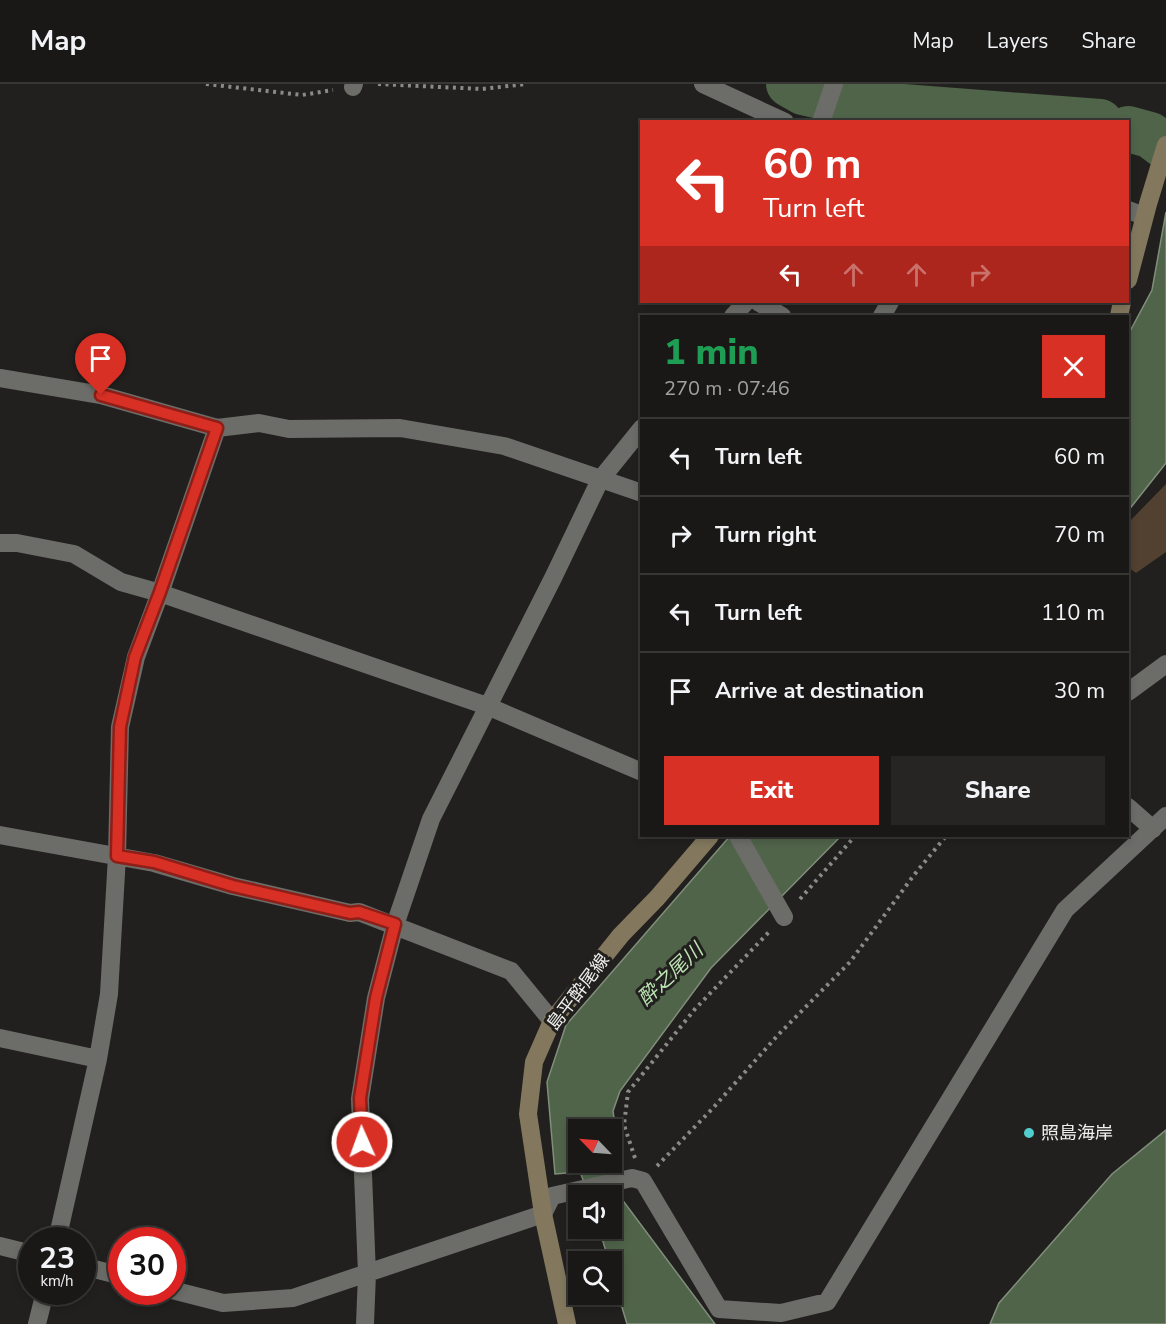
<!DOCTYPE html>
<meta charset="utf-8">
<style>
:root{--surface:#191816;--page:#262523;--text:#f1f3f6;--muted:#9fa0a1;--line:#373735;--accent:#d93025}
body{margin:0;font-family:"Nunito Sans","Noto Sans JP",sans-serif;background:var(--page);color:var(--text);height:100vh;display:flex;flex-direction:column;font-size:22px;white-space:nowrap}
*{box-sizing:border-box;margin:0}
p{font-size:20px;color:var(--muted)}
.icon{flex:none;width:33px;height:33px;fill:none;stroke:currentColor;stroke-width:2;stroke-linecap:round;stroke-linejoin:round}
.map{position:relative;flex:1;overflow:hidden}
.side{position:absolute;left:640px;top:231px;width:489px;height:522px;display:flex;flex-direction:column;background:var(--surface);border-radius:0px;box-shadow:0 3px 9px #0003,0 0 0 2px var(--line)}
.side>*{flex:none}
.guide{position:absolute;left:640px;top:36px;width:489px;height:183px;border-radius:0px;box-shadow:0 3px 9px #0003,0 0 0 2px var(--line);background:#d93025;color:#fff;overflow:hidden}
.needle{width:39px;rotate:295deg}
.fabs{position:absolute;left:568px;top:1035px;display:grid;gap:12px}
.fabs a{display:grid;place-items:center;width:54px;height:54px;border-radius:0px;background:var(--surface);box-shadow:0 3px 9px #0003,0 0 0 2px var(--line);font-size:30px}
.speed{position:absolute;left:18px;top:1143px;display:flex;gap:12px;font-size:30px;font-weight:700;text-align:center}
.speed>*{display:grid;place-content:center;width:78px;height:78px;border-radius:50%;background:var(--surface);box-shadow:0 3px 9px #0003,0 0 0 2px var(--line);line-height:1}
.speed small{font-size:15px;font-weight:400}
.speed .limit{border:9px solid #d22;background:#fff;color:#111}
.pin{position:absolute;display:grid;place-items:center;width:51px;height:51px;color:#fff;margin:-62px -26px;border-radius:50% 50% 50% 0;rotate:-45deg;box-shadow:0 0 6px #0007}
.pin .icon{rotate:45deg}
.me{position:absolute;width:66px;margin:-33px;rotate:358deg;stroke-linejoin:round;filter:drop-shadow(0 0 4px #0008)}
.turn{display:flex;align-items:center;gap:21px;height:126px;padding:0 24px;font-size:27px}
.turn .icon{width:78px;height:78px;stroke-width:2.5}
.turn b{display:block;font-size:42px;line-height:51px}
.lanes{display:flex;align-items:center;height:57px;padding:0 24px;background:#0003;justify-content:center;gap:30px;direction:ltr}
.lanes .off{opacity:.35}
.round{display:grid;place-items:center;flex:none;width:63px;height:63px;border-radius:0px;background:var(--page)}
.summary{display:flex;align-items:center;justify-content:space-between;height:102px;padding:0 24px}
h1{font-size:36px;font-weight:800;line-height:45px;color:#1e9e55}
.action{display:flex;gap:12px;margin-top:auto;padding:12px 24px}
.action a{flex:1;height:69px;border-radius:0px;background:var(--accent);color:#fff;font-size:24px;font-weight:800;line-height:69px;text-align:center}
.action a+a{background:var(--page);color:var(--text)}
ul{padding:0;list-style:none}
li{display:flex;align-items:center;gap:18px;height:78px;padding:0 24px;border-top:2px solid var(--line)}
li div{flex:1}
li b{display:block;font-size:22px}
li em{font-style:normal}
header{display:flex;align-items:center;gap:36px;box-sizing:border-box;height:84px;padding:0 30px;background:var(--surface);border-bottom:2px solid var(--line)}
header strong{font-size:28px}
nav{display:flex;gap:33px;margin-inline-start:auto;font-size:21px}
.map>svg:first-child{display:block}
.green{fill:#524030}
.water{fill:#50644a;stroke:#808e7b;stroke-width:1.5;fill-rule:evenodd}
.lines{fill:none;stroke-linecap:round;stroke-linejoin:round}
.river{stroke:#50644a;stroke-width:46}
.path{stroke:#8a8a88;stroke-width:4;stroke-dasharray:3 4.5;stroke-linecap:butt}
.street{stroke:#6c6c68;stroke-width:18}
.secondary{stroke:#83785e;stroke-width:18}
.route-casing{stroke:#8d1f18;stroke-width:15}
.route{stroke:#d93025;stroke-width:10}
.poi-dot{fill:#52cdce;stroke:#21201e;stroke-width:2}
.labels{text-anchor:middle;stroke-width:6;stroke-linejoin:round;paint-order:stroke}
.street-label{font-size:18px;fill:#efefed;stroke:#21201e}
.poi-label{font-size:18px;fill:#efefed;stroke:#21201e;text-anchor:start}
.water-label{font-size:20px;font-style:italic;fill:#bde4b3;stroke:#21201e}
</style>
<header>
<strong>Map</strong>
<nav><a>Map</a><a>Layers</a><a>Share</a></nav>
</header>
<div class="map">
<svg width="1166" height="1240" viewBox="0 0 1166 1240">
<rect width="100%" height="100%" fill="#21201e"/>
<path class="green" d="M1166,400V468L1136,489L1128,483V439Z"/>
<path class="water" d="M1166,128V379L1128,427V251L1152,206Z
M730,752H841L711,884L620,1007L613,1027L620,1075L621,1114L715,1240H627L612,1190V1178L609,1177L599,1145L612,1144V1112L589,1111L580,1088L555,1090L547,998L566,941ZM579,1046H612V1078H579Z
M1166,1046V1240H990L999,1219L1112,1090Z"/>
<g class="lines">
<path class="river" d="M789,0L803,8L851,19L1100,38
M1128,45L1150,51L1166,63"/>
<path class="path" d="M206,0L302,11L333,6
M378,0L482,5L526,0
M800,815L855,752
M635,1074L624,1041L628,1008L695,925L770,847
M657,1082L713,1024L778,951L850,878L914,791L946,752"/>
<path class="street" d="M703,0L785,38
M353,3L354,0
M821,38L834,0
M1128,126L1144,132
M758,218L782,232
M733,232L746,218
M882,232L890,218
M0,294L101,311L217,344L259,339L289,345L400,344L504,362L642,409
M0,459H17L74,470L121,498L160,509L487,622L642,688
M1128,608L1166,580
M1128,723L1153,745
M0,751L154,779L233,802L350,829L359,828L511,887L552,937
M738,752L784,833
M0,954L98,975
M57,1156L98,975L109,910L117,772L120,643L136,573L160,509L217,344
M0,1162L32,1170
M82,1182L122,1192
M172,1206L223,1219L293,1214L543,1130L552,1112L632,1094L643,1097L719,1225L781,1229L827,1218L1065,826L1166,732
M37,1240L45,1208
M365,1240L367,1190L360,1015L376,914L395,841L431,735L553,494L600,396L642,344"/>
<path class="secondary" d="M1128,196L1148,120L1166,61
M1119,232L1122,218
M567,1240L543,1130L528,1030L534,978L552,937L621,851L657,814L710,752"/>
</g>
<g class="lines">
<defs>
<path id="route" d="M101,311L217,344L160,508L135,573L120,643L117,772L154,778L233,802L350,829L359,828L395,840L376,914L360,1014L362,1058"/>
</defs>
<use href="#route" class="route-casing"/>
<use href="#route" class="route"/>
</g>
<circle class="poi-dot" cx="1029" cy="1049" r="6"/>
<g class="labels">
<g class="street-label">
<text transform="translate(578 908) rotate(-53)" y="6">島平酔尾線</text>
</g>
<g class="poi-label">
<text x="1041" y="1055">照島海岸</text>
</g>
<g class="water-label">
<text transform="translate(670 890) rotate(-43)" y="7">酔之尾川</text>
</g>
</g>
</svg>
<div class="fabs">
<a><svg class="needle" viewBox="-14 -14 28 28"><path d="M0-13l5 13h-10z" fill="#e53935"/><path d="M0 13l5-13h-10z" fill="#9fa0a1"/></svg></a>
<a><svg class="icon" aria-label="sound" viewBox="0 0 24 24"><path d="M4 9h4l5-4v14l-5-4H4zM17 9q2 3 0 6"/></svg></a>
<a><svg class="icon" aria-label="search" viewBox="0 0 24 24"><circle cx="10" cy="10" r="6"/><path d="M15 15l6 6"/></svg></a>
</div>
<div class="speed"><div>23<small>km/h</small></div><div class="limit">30</div></div>
<div class="pin" style="left:101px;top:311px;background:#d93025"><svg class="icon" aria-label="arrive" viewBox="0 0 24 24"><path d="M6 21V4h12l-3 4 3 4H6"/></svg></div>
<svg class="me" style="left:362px;top:1058px" viewBox="-20 -20 40 40"><circle r="17" fill="#d93025" stroke="#fff" stroke-width="3"/><path d="M0-11L8 9 0 5-8 9z" fill="#fff"/></svg>
<div class="guide">
<div class="turn"><svg class="icon" aria-label="left" viewBox="0 0 24 24"><path d="M17 20v-9H6M10 6l-5 5 5 5"/></svg><div><b>60 m</b>Turn left</div></div>
<div class="lanes"><svg class="icon" aria-label="left" viewBox="0 0 24 24"><path d="M17 20v-9H6M10 6l-5 5 5 5"/></svg><svg class="icon off" aria-label="ahead" viewBox="0 0 24 24"><path d="M12 20V5M6 11l6-6 6 6"/></svg><svg class="icon off" aria-label="ahead" viewBox="0 0 24 24"><path d="M12 20V5M6 11l6-6 6 6"/></svg><svg class="icon off" aria-label="right" viewBox="0 0 24 24"><path d="M7 20v-9h11M14 6l5 5-5 5"/></svg></div>
</div>
<section class="side">
<div class="summary"><div><h1>1 min</h1><p>270 m · 07:46</p></div><a class="round" style="background:#d93025;color:#fff"><svg class="icon" aria-label="close" viewBox="0 0 24 24"><path d="M6 6l12 12M18 6L6 18"/></svg></a></div>
<ul>
<li><svg class="icon" aria-label="left" viewBox="0 0 24 24"><path d="M17 20v-9H6M10 6l-5 5 5 5"/></svg><div><b>Turn left</b></div><em>60 m</em></li>
<li><svg class="icon" aria-label="right" viewBox="0 0 24 24"><path d="M7 20v-9h11M14 6l5 5-5 5"/></svg><div><b>Turn right</b></div><em>70 m</em></li>
<li><svg class="icon" aria-label="left" viewBox="0 0 24 24"><path d="M17 20v-9H6M10 6l-5 5 5 5"/></svg><div><b>Turn left</b></div><em>110 m</em></li>
<li><svg class="icon" aria-label="arrive" viewBox="0 0 24 24"><path d="M6 21V4h12l-3 4 3 4H6"/></svg><div><b>Arrive at destination</b></div><em>30 m</em></li>
</ul>
<div class="action"><a>Exit</a><a>Share</a></div>
</section>
</div>
